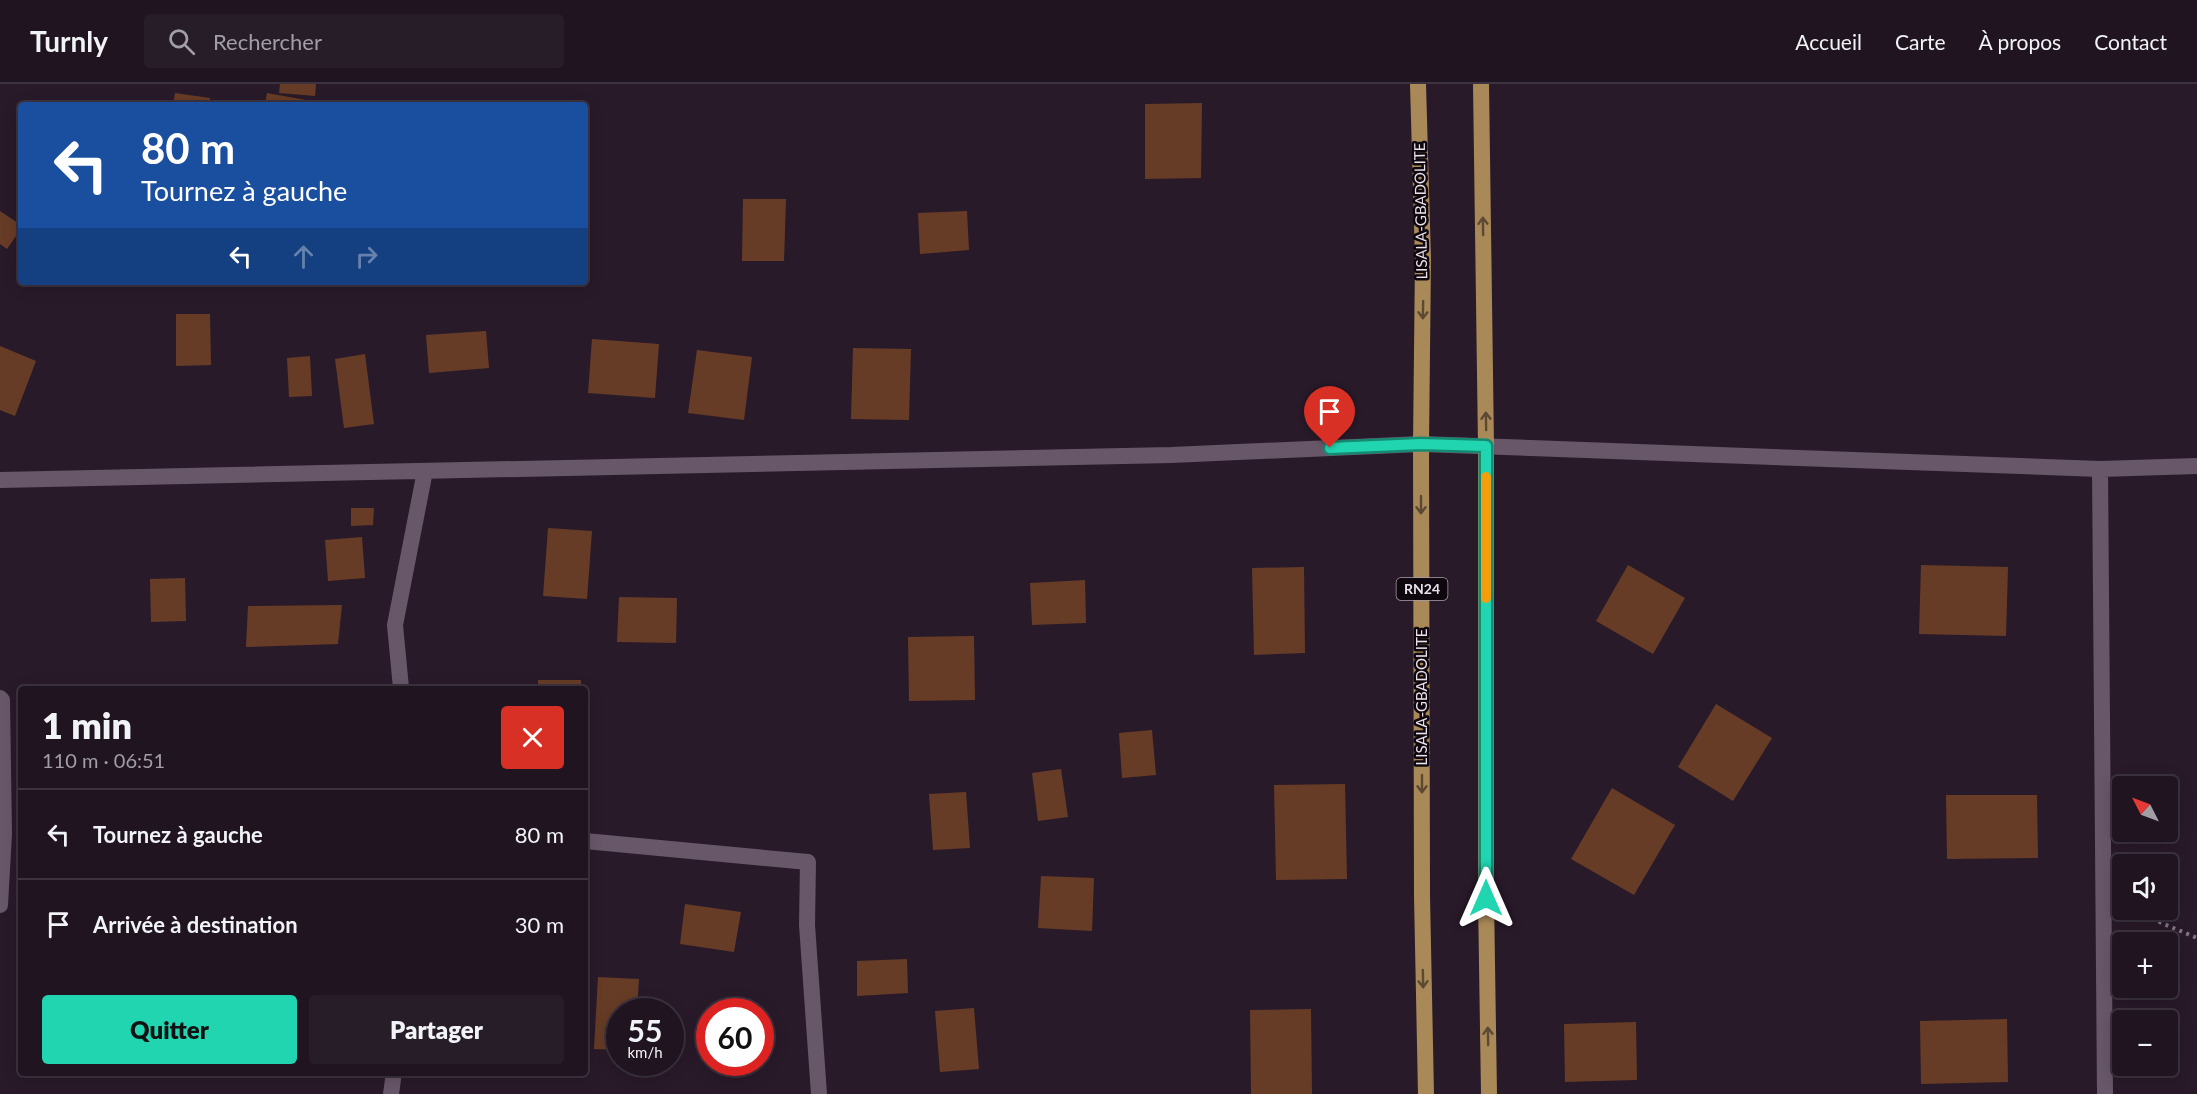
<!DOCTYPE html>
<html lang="fr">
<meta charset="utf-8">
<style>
:root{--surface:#1f1420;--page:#271d29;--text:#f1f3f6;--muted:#a19ea5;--line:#3c333e;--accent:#20d5b0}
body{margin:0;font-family:Lato,sans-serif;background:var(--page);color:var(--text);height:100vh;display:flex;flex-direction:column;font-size:22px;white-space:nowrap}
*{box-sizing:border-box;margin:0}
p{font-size:20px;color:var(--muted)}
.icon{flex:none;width:33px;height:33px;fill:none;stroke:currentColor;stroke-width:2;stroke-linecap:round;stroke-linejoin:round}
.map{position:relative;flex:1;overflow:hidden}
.drawer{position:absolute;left:18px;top:602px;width:570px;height:390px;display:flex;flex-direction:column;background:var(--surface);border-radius:6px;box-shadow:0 3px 15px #0003,0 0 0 2px var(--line)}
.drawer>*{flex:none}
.hud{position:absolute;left:18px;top:18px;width:570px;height:183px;border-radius:6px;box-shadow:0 3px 15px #0003,0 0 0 2px var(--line);background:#1a4fa0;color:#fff;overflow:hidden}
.needle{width:39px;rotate:312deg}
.tools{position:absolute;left:2112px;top:692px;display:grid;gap:12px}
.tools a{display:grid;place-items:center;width:66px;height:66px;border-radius:6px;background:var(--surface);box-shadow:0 3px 15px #0003,0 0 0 2px var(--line);font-size:30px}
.speed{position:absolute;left:606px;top:914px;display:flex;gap:12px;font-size:30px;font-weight:700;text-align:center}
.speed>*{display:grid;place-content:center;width:78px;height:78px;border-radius:50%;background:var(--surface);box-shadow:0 3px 15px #0003,0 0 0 2px var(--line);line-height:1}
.speed small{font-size:15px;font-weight:400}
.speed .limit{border:9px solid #d22;background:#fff;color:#111}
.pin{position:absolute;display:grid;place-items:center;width:51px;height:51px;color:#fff;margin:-62px -26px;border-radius:50% 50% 50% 0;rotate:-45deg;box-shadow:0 0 6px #0007}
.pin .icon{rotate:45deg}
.me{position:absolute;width:66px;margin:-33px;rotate:0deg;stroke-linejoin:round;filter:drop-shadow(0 0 4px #0008)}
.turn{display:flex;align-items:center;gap:21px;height:126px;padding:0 24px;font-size:27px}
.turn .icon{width:78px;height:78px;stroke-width:2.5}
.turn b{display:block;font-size:42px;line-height:51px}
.lanes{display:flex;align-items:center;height:57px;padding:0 24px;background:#0003;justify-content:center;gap:30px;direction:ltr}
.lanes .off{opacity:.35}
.round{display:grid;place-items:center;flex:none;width:63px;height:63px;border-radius:6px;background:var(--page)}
.headline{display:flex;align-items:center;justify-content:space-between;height:102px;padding:0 24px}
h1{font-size:36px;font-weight:800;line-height:45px}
.cta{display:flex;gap:12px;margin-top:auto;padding:12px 24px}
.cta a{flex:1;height:69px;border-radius:6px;background:var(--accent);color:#111;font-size:24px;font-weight:800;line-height:69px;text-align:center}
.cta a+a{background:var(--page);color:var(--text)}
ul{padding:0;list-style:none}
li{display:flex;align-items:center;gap:18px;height:90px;padding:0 24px;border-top:2px solid var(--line)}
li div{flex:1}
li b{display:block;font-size:22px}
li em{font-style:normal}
header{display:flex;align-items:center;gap:36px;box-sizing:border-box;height:84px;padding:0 30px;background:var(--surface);border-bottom:2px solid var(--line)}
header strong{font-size:28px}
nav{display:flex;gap:33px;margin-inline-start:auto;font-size:21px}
.search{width:420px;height:54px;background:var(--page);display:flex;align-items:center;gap:15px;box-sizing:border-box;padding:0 21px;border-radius:6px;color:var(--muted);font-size:22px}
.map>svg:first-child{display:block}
.building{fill:#673c26}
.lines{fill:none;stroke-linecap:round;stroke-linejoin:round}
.path{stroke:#827683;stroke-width:4;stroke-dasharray:3 4.5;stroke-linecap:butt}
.minor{stroke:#685769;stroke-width:16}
.primary{stroke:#a98958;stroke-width:16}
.oneway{stroke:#5c4833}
.route-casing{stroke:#158a72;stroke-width:15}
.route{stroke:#20d5b0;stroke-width:10}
.slow{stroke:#f59e0b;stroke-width:10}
.labels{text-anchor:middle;stroke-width:5;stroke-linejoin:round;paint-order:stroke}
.shield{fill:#0e080e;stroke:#a9a0a9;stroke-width:1.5}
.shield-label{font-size:14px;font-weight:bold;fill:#ebe1eb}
.street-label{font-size:15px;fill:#ebe1eb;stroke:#0e080e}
</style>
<header>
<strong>Turnly</strong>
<div class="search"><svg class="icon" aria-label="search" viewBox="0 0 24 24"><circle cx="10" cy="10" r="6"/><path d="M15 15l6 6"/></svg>Rechercher</div>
<nav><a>Accueil</a><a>Carte</a><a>À propos</a><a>Contact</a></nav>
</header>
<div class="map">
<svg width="2197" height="1010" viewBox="0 0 2197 1010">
<rect width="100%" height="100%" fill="#291a2a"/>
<path class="building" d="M280,0H316L315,12L279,9Z
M175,9L210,14L209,21H173Z
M267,9L306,16L305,21H265Z
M1202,19L1201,94L1145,95V20Z
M743,115H786L784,177H742Z
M0,127L21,141V145L7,165L0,160Z
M967,127L969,166L920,170L918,129Z
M74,198H104L103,203Z
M176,230H210L211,281L176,282Z
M486,247L489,284L429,289L426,251Z
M592,255L659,260L655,314L588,309Z
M0,262L36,277L15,332L0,326Z
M853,264L911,265L909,336L851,335Z
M697,266L752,273L744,336L688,329Z
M365,270L374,340L344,344L335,275Z
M310,272L312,312L289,313L287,274Z
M351,424H374L373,441L351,442Z
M548,444L592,447L587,515L543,512Z
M362,453L365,494L328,497L325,456Z
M1628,481L1685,514L1653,570L1596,537Z
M1921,481L2008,483L2006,552L1919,550Z
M1304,483L1305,569L1254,571L1252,484Z
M185,494L186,537L151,538L150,495Z
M1085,496L1086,539L1032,541L1030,499Z
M619,513L677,514L676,559L617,558Z
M342,521L338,560L246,563L248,522Z
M974,552L975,616L909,617L908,553Z
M538,596H581V604H538Z
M1716,620L1772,654L1733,717L1678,683Z
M1152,646L1156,691L1122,694L1119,649Z
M1061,685L1068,733L1038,737L1032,689Z
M1345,700L1347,795L1276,796L1274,701Z
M1612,704L1675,741L1634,811L1571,775Z
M966,708L970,764L933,766L929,710Z
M1946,711H2037L2038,774L1947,775Z
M1041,792L1094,794L1092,847L1038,844Z
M685,820L741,828L734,868L680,860Z
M907,875L908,909L857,912V877Z
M598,893L639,895L637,927H620V966L594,965Z
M974,924L979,985L940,988L935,927Z
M1311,925L1312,1010H1251L1250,926Z
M2007,935L2008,998L1921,1000L1920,937Z
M1636,938L1637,996L1565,998L1564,940Z"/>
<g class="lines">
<path class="path" d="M2131,826L2197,854"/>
<path class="minor" d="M2100,385L2105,1010
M0,396L1171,371L1421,360L2100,385L2197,382
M401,604L395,541L425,387
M0,614L2,616L4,750L0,821
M585,757L808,778L807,841L819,1010
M391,1010L394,988"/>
<path class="primary" d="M1418,0L1423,175L1421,360L1422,812L1426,1010
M1481,0L1486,362V814L1489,1010"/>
</g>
<defs><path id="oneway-shaft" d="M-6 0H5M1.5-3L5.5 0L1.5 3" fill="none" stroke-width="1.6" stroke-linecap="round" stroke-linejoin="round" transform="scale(1.5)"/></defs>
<g class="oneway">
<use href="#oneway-shaft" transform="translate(1483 142) rotate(-91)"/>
<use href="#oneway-shaft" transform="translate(1423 226) rotate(91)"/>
<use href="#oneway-shaft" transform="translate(1486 337) rotate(-91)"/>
<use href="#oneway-shaft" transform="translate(1421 421) rotate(90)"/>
<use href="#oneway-shaft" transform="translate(1422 700) rotate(90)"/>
<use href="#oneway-shaft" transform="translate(1423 895) rotate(89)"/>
<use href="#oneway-shaft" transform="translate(1488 952) rotate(-91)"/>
</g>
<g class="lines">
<defs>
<path id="route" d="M1330,364L1421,360L1486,362V814"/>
</defs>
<use href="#route" class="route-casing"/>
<use href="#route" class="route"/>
<path class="slow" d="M1486,393V514"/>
</g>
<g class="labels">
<rect class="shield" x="1396.5" y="494" width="51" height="22" rx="4.5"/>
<g class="shield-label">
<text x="1422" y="510">RN24</text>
</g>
<g class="street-label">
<text transform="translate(1421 127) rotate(-91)" y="5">LISALA-GBADOLITE</text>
<text transform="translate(1422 613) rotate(-90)" y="5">LISALA-GBADOLITE</text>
</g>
</g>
</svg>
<div class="tools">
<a><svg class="needle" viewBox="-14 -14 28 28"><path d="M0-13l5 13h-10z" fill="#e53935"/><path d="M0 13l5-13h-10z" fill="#a19ea5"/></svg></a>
<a><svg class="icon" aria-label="sound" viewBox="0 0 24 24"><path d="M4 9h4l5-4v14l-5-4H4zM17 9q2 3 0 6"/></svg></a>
<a>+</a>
<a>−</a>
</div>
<div class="speed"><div>55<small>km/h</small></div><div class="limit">60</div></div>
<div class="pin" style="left:1330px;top:364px;background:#d93025"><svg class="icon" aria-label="arrive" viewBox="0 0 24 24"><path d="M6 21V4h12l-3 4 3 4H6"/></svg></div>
<svg class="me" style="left:1486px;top:814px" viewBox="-20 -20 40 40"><path d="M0-17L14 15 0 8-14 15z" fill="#20d5b0" stroke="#fff" stroke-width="4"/></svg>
<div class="hud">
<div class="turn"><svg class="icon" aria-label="left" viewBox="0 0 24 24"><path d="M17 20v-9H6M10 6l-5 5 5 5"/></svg><div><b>80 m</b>Tournez à gauche</div></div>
<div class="lanes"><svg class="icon" aria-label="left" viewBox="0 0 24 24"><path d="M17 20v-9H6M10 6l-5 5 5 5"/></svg><svg class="icon off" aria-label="ahead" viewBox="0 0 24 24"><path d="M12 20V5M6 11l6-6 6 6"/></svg><svg class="icon off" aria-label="right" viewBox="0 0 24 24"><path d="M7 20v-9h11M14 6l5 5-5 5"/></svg></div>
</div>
<section class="drawer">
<div class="headline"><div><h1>1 min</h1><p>110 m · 06:51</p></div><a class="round" style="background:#d93025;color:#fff"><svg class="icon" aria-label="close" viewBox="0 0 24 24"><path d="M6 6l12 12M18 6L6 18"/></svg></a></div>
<ul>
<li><svg class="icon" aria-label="left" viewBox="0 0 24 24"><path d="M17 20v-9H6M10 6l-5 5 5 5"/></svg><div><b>Tournez à gauche</b></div><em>80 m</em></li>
<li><svg class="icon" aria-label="arrive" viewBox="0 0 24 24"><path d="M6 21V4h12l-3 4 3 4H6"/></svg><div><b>Arrivée à destination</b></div><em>30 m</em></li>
</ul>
<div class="cta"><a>Quitter</a><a>Partager</a></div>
</section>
</div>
